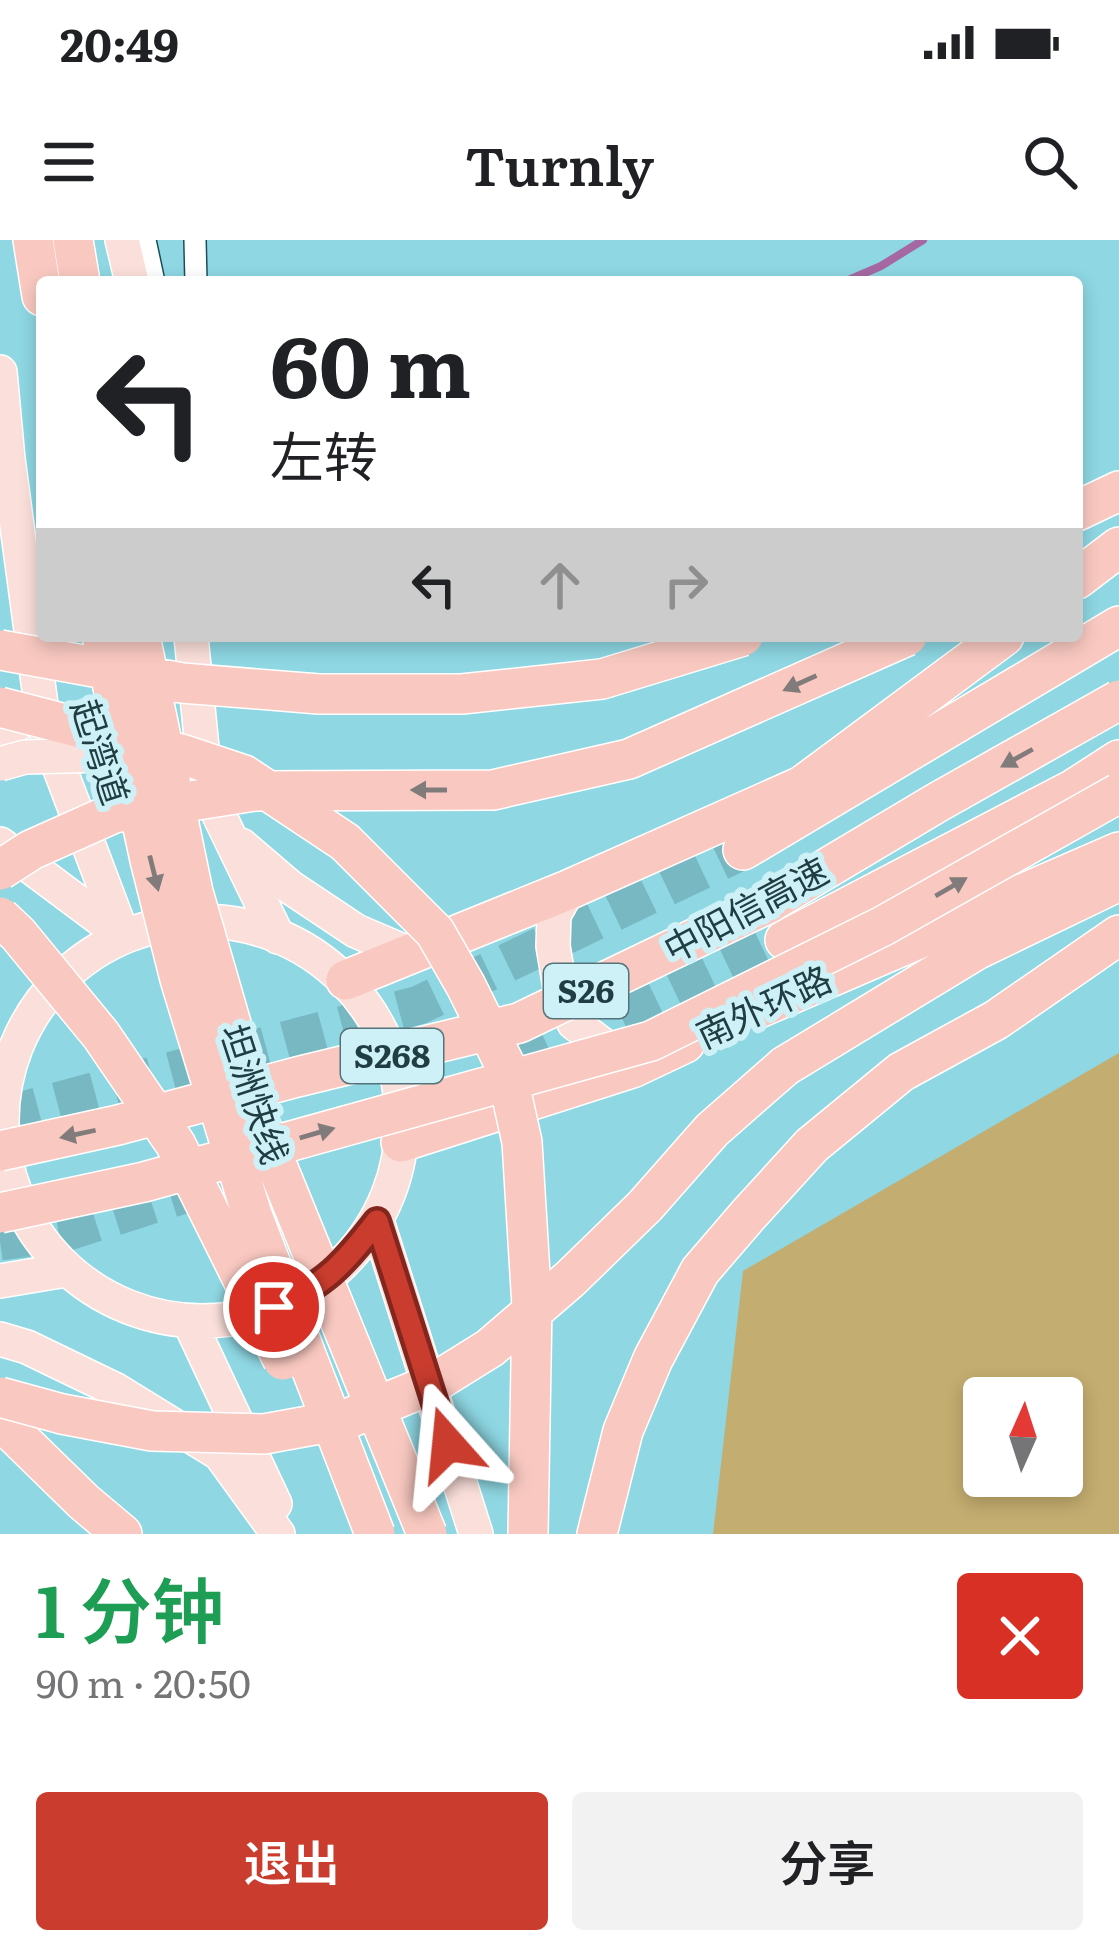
<!DOCTYPE html>
<html lang="zh">
<meta charset="utf-8">
<style>
:root{--surface:#fff;--page:#f2f2f2;--text:#202124;--muted:#757577;--accent:#c93c2e}
body{margin:0;font-family:Literata,"Noto Sans SC",serif;background:var(--page);color:var(--text);height:100vh;display:flex;flex-direction:column;font-size:45px;white-space:nowrap}
*{box-sizing:border-box;margin:0}
p{font-size:39px;color:var(--muted)}
.icon{flex:none;width:66px;height:66px;fill:none;stroke:currentColor;stroke-width:2;stroke-linecap:round;stroke-linejoin:round}
.map{position:relative;height:1294px;overflow:hidden}
.sheet{display:flex;flex-direction:column;background:var(--surface);flex:1}
.sheet>*{flex:none}
.banner{position:absolute;left:36px;top:36px;width:1047px;height:366px;border-radius:12px;box-shadow:0 6px 18px #0003;background:#fff;color:var(--text);overflow:hidden}
.needle{width:78px;rotate:3deg}
.buttons{position:absolute;left:963px;top:1137px;display:grid;gap:24px}
.buttons a{display:grid;place-items:center;width:120px;height:120px;border-radius:12px;background:var(--surface);box-shadow:0 6px 18px #0003;font-size:60px}
.pin{position:absolute;display:grid;place-items:center;width:102px;height:102px;color:#fff;margin:-51px;border:6px solid #fff;border-radius:50%;box-shadow:0 3px 12px #0007}
.me{position:absolute;width:132px;margin:-66px;rotate:342deg;stroke-linejoin:round;filter:drop-shadow(0 0 9px #0008)}
.turn{display:flex;align-items:center;gap:42px;height:252px;padding:0 36px;font-size:54px}
.turn .icon{width:156px;height:156px;stroke-width:2.5}
.turn b{display:block;font-size:84px;line-height:102px}
.lanes{display:flex;align-items:center;height:114px;padding:0 36px;background:#0003;justify-content:center;gap:60px;direction:ltr}
.lanes .off{opacity:.35}
.round{display:grid;place-items:center;flex:none;width:126px;height:126px;border-radius:12px;background:var(--page)}
.overview{display:flex;align-items:center;justify-content:space-between;height:204px;padding:0 36px}
h1{font-size:72px;font-weight:600;line-height:90px;color:#1e9e55}
.primary-button{display:flex;gap:24px;margin-top:auto;padding:24px 36px}
.primary-button a{flex:1;height:138px;border-radius:12px;background:var(--accent);color:#fff;font-size:48px;font-weight:600;line-height:138px;text-align:center}
.primary-button a+a{background:var(--page);color:var(--text)}
.status{display:flex;justify-content:space-between;align-items:center;height:84px;padding:0 60px;background:var(--surface);direction:ltr}
.status svg{height:33px;fill:currentColor}
header{display:flex;justify-content:space-between;align-items:center;height:156px;padding:0 36px;background:var(--surface);font-size:54px;font-weight:600}
.map>svg:first-child{display:block}
.green{fill:#c4ad70;fill-rule:evenodd}
.lines{fill:none;stroke-linecap:round;stroke-linejoin:round}
.stream{stroke:#a668a2;stroke-width:8}
.highway-tunnel{stroke:#78b8c3;stroke-width:39;stroke-dasharray:39 20;stroke-linecap:butt}
.street-casing{stroke:#18515a;stroke-width:24}
.primary-casing{stroke:#fff;stroke-width:36}
.highway-casing{stroke:#fff;stroke-width:42}
.street{stroke:#fff;stroke-width:21}
.primary{stroke:#fbdfda;stroke-width:33}
.highway{stroke:#f9c9c1;stroke-width:39}
.primary-bridge-casing{stroke:#fff;stroke-width:36;stroke-linecap:butt}
.highway-bridge-casing{stroke:#fff;stroke-width:42;stroke-linecap:butt}
.primary-bridge{stroke:#fbdfda;stroke-width:33}
.highway-bridge{stroke:#f9c9c1;stroke-width:39}
.oneway{fill:#817c7b}
.route-casing{stroke:#83271e;stroke-width:30}
.route{stroke:#c93c2e;stroke-width:21}
.labels{text-anchor:middle;stroke-width:12;stroke-linejoin:round;paint-order:stroke}
.shield{fill:#cef1f7;stroke:#547378;stroke-width:3}
.shield-label{font-size:33px;font-weight:bold;fill:#1f3d42}
.street-label{font-size:36px;fill:#1f3d42;stroke:#cef1f7}
</style>
<div class="status"><b>20:49</b><svg viewBox="0 0 49 12"><path d="M0 12V9h3v3zM5 12V6h3v6zM10 12V3h3v9zM15 12V0h3v12zM26 1h20v11H26zM47 4h2v5h-2z"/></svg></div>
<header><svg class="icon" aria-label="menu" viewBox="0 0 24 24"><path d="M4 6h16M4 12h16M4 18h16"/></svg>Turnly<svg class="icon" aria-label="search" viewBox="0 0 24 24"><circle cx="10" cy="10" r="6"/><path d="M15 15l6 6"/></svg></header>
<div class="map">
<svg width="1119" height="1294" viewBox="0 0 1119 1294">
<rect width="100%" height="100%" fill="#8ed7e3"/>
<path class="green" d="M1119,813V1294H713L743,1031ZM984,1158H1062V1236H984Z"/>
<g class="lines">
<path class="stream" d="M844,42L881,26L923,0"/>
<path class="highway-tunnel" d="M515,828L785,700
M0,877L419,765L743,610
M0,1001L65,992L272,926"/>
<defs>
<path id="street" d="M145,0L154,42
M195,0L196,42"/>
<path id="primary" d="M122,0L132,42
M0,132L8,219L44,487L123,696
M191,396L206,548L278,697
M0,501L40,461
M0,604L122,695
M241,605L290,647L356,691L410,714
M568,650L554,675L553,706L560,748L574,783L628,824
M2 881a200 200 0 1 1 400 0a200 200 0 1 1-400 0Z
M377,981L476,1294
M0,1041L66,1030
M189,1081L275,1264
M0,1099L27,1107L116,1150L220,1214L278,1294"/>
<path id="highway" d="M33,0L42,56
M73,0L80,42
M1077,271L1119,251
M1077,339L1119,307
M743,610L1119,386
M785,700L1074,549L1119,520
M346,740L568,650L802,546L1004,396
M759,768L1119,612
M785,826L976,710L1119,641
M401,902L632,828L685,803
M0,1180L84,1262L122,1294
M597,1294L623,1191L653,1119L700,1031L749,974L812,905L901,832L996,780L1119,695"/>
</defs>
<use href="#street" class="street-casing"/>
<use href="#primary" class="primary-casing"/>
<use href="#highway" class="highway-casing"/>
<use href="#street" class="street"/>
<use href="#primary" class="primary"/>
<use href="#highway" class="highway"/>
<defs>
<path id="primary-bridge" d="M0,524L25,517L149,514"/>
<path id="highway-bridge" d="M102,396L150,620L180,739L252,975L375,1294
M140,396L193,652L260,884L427,1294
M0,410L182,443L319,454H462L602,439L743,396
M0,467L181,514L244,535L345,602L435,692L466,746L505,825L522,902L532,1067L528,1294
M0,630L31,610L114,573L255,551L493,550L629,519L907,396
M0,677L18,694L101,795L176,905L283,1120
M0,911L118,885L297,837L519,783L767,664L938,562L1119,460
M0,973L144,942L651,801L883,686L1119,553
M0,1157L62,1174L152,1191L264,1194L347,1179L432,1144L490,1108L570,1039L645,966L712,890L785,826"/>
</defs>
<use href="#primary-bridge" class="primary-bridge-casing"/>
<use href="#highway-bridge" class="highway-bridge-casing"/>
<use href="#primary-bridge" class="primary-bridge"/>
<use href="#highway-bridge" class="highway-bridge"/>
</g>
<defs><path id="oneway-solid" d="M-6-.8H1V-3.2L6.5 0L1 3.2V.8H-6Z" transform="scale(3)"/></defs>
<g class="oneway">
<use href="#oneway-solid" transform="translate(800 443) rotate(156)"/>
<use href="#oneway-solid" transform="translate(1017 518) rotate(151)"/>
<use href="#oneway-solid" transform="translate(429 550) rotate(180)"/>
<use href="#oneway-solid" transform="translate(154 633) rotate(76)"/>
<use href="#oneway-solid" transform="translate(951 647) rotate(-30)"/>
<use href="#oneway-solid" transform="translate(317 893) rotate(-16)"/>
<use href="#oneway-solid" transform="translate(78 894) rotate(168)"/>
</g>
<g class="lines">
<defs>
<path id="route" d="M274,1067C325,1045 344,1024 377,981L448,1204"/>
</defs>
<use href="#route" class="route-casing"/>
<use href="#route" class="route"/>
</g>
<g class="labels">
<g class="shield">
<rect x="544" y="724" width="84" height="54" rx="9"/>
<rect x="341" y="789" width="102" height="54" rx="9"/>
</g>
<g class="shield-label">
<text x="586" y="763">S26</text>
<text x="392" y="828">S268</text>
</g>
<g class="street-label">
<text transform="translate(100 512) rotate(72)" y="13">起湾道</text>
<text transform="translate(746 670) rotate(-28)" y="13">中阳信高速</text>
<text transform="translate(764 767) rotate(-25)" y="13">南外环路</text>
<text transform="translate(254 854) rotate(72)" y="13">坦洲快线</text>
</g>
</g>
</svg>
<div class="buttons">
<a><svg class="needle" viewBox="-14 -14 28 28"><path d="M0-13l5 13h-10z" fill="#e53935"/><path d="M0 13l5-13h-10z" fill="#757577"/></svg></a>
</div>
<div class="pin" style="left:274px;top:1067px;background:#d93025"><svg class="icon" aria-label="arrive" viewBox="0 0 24 24"><path d="M6 21V4h12l-3 4 3 4H6"/></svg></div>
<svg class="me" style="left:448px;top:1204px" viewBox="-20 -20 40 40"><path d="M0-17L14 15 0 8-14 15z" fill="#c93c2e" stroke="#fff" stroke-width="4"/></svg>
<div class="banner">
<div class="turn"><svg class="icon" aria-label="left" viewBox="0 0 24 24"><path d="M17 20v-9H6M10 6l-5 5 5 5"/></svg><div><b>60 m</b>左转</div></div>
<div class="lanes"><svg class="icon" aria-label="left" viewBox="0 0 24 24"><path d="M17 20v-9H6M10 6l-5 5 5 5"/></svg><svg class="icon off" aria-label="ahead" viewBox="0 0 24 24"><path d="M12 20V5M6 11l6-6 6 6"/></svg><svg class="icon off" aria-label="right" viewBox="0 0 24 24"><path d="M7 20v-9h11M14 6l5 5-5 5"/></svg></div>
</div>
</div>
<section class="sheet">
<div class="overview"><div><h1>1 分钟</h1><p>90 m · 20:50</p></div><a class="round" style="background:#d93025;color:#fff"><svg class="icon" aria-label="close" viewBox="0 0 24 24"><path d="M6 6l12 12M18 6L6 18"/></svg></a></div>
<div class="primary-button"><a>退出</a><a>分享</a></div>
</section>
